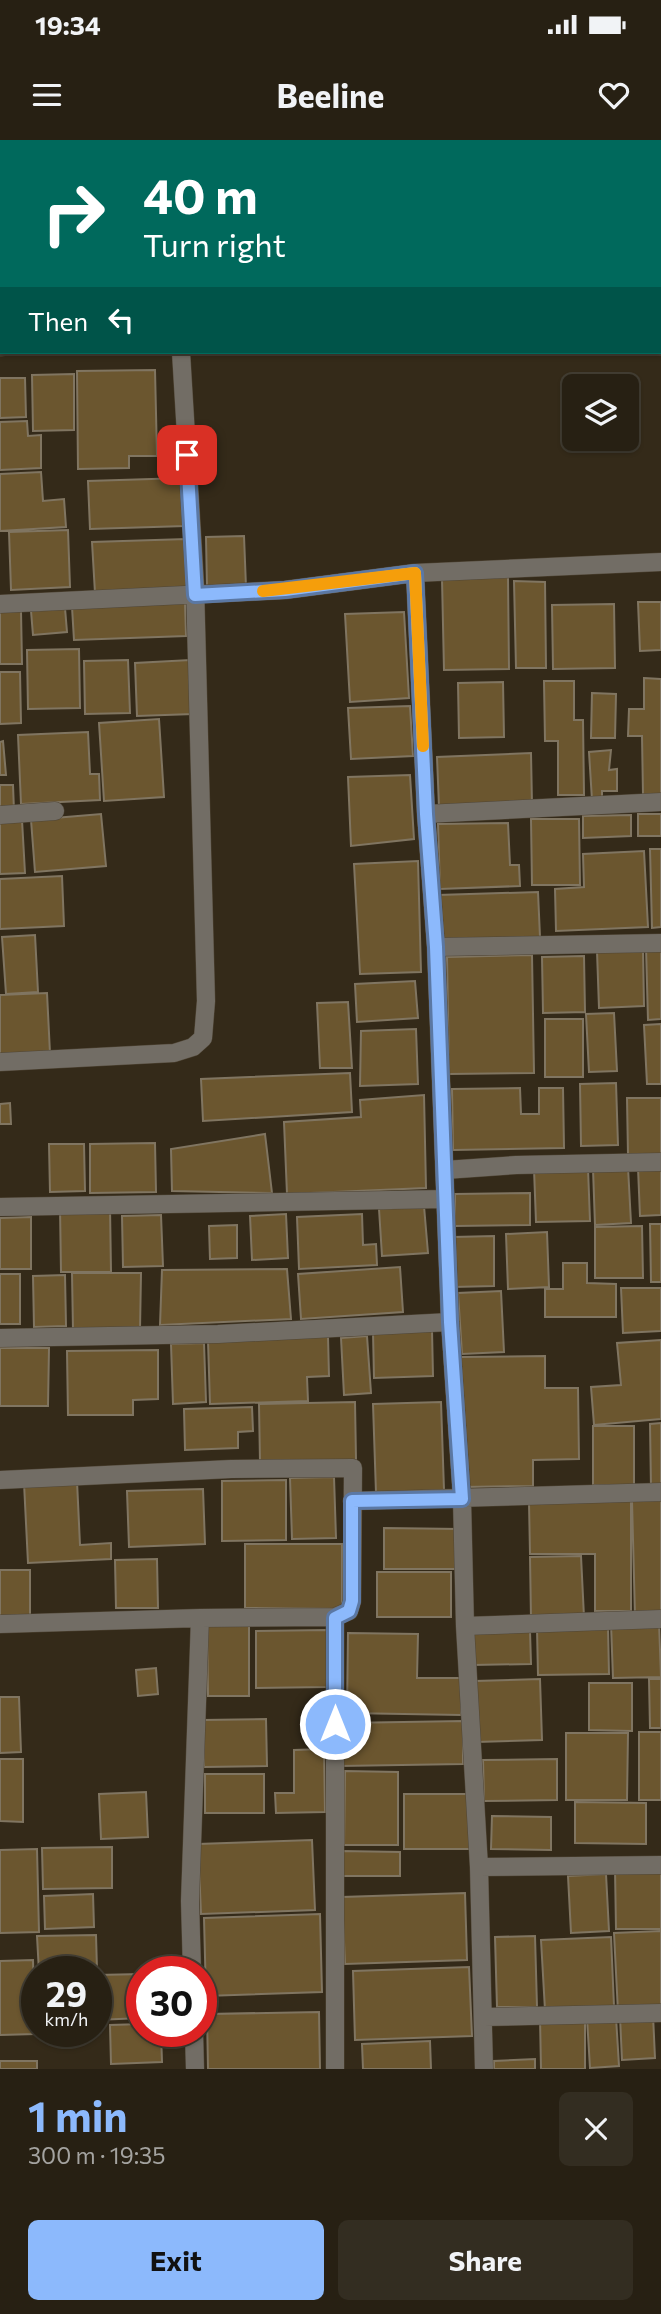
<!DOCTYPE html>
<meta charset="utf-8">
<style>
:root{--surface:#272013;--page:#332d21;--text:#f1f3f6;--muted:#a4a3a0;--line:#433e33;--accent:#8cb9fc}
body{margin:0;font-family:Commissioner,sans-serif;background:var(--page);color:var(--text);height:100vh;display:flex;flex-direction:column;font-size:26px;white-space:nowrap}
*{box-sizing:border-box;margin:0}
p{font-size:23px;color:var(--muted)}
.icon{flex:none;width:38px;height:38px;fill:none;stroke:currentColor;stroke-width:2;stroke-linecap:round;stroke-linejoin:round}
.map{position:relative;height:1929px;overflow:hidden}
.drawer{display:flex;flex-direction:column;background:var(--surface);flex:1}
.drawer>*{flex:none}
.top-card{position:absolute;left:0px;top:0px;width:662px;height:214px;box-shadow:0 2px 5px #0004,0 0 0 2px var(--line);background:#00695c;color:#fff;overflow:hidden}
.buttons{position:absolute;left:562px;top:234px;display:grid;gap:14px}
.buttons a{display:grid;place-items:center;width:77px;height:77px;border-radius:10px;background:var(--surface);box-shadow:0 2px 5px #0004,0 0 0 2px var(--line);font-size:35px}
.speed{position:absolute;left:21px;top:1816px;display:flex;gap:14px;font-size:35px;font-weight:700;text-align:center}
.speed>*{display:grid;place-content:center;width:91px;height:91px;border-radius:50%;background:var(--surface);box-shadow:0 2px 5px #0004,0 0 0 2px var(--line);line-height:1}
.speed small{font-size:18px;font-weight:400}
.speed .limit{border:10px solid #d22;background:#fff;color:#111}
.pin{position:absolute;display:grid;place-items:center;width:60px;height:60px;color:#fff;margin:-30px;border-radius:14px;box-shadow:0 4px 10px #0006}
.me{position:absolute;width:77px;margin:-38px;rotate:0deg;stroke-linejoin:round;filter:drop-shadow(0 0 5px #0008)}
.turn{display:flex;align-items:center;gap:24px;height:147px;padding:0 28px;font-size:32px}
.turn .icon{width:91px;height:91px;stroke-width:2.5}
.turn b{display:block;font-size:49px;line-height:60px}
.then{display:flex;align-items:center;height:66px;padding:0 28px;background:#0003;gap:14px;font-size:26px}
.round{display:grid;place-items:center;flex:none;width:74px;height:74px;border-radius:10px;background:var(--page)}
.summary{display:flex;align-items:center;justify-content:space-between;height:119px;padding:0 28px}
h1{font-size:42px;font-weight:700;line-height:52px;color:var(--accent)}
.button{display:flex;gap:14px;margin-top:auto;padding:14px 28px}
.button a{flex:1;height:80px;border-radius:10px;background:var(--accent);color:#111;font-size:28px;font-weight:700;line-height:80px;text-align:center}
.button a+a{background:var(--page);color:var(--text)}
.status{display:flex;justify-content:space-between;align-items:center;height:49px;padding:0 35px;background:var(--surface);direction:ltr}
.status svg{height:19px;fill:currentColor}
header{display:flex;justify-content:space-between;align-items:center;height:91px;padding:0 28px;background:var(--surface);font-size:32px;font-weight:700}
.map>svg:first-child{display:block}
.building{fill:#6b562f;stroke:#807561;stroke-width:2}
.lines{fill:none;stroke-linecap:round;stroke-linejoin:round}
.street-casing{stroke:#504636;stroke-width:19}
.street{stroke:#726d65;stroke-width:18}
.route-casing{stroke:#5b78a4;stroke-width:18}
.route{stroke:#8cb9fc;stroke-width:12}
.slow{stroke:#f59e0b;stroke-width:12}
</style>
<div class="status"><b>19:34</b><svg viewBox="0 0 49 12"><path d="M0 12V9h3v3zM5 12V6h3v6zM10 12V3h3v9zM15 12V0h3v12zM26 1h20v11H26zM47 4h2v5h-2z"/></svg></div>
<header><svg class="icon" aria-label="menu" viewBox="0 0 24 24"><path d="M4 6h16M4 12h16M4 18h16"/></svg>Beeline<svg class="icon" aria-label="heart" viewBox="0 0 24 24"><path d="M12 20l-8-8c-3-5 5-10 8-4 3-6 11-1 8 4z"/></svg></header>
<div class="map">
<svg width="661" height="1929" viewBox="0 0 661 1929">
<rect width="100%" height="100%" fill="#342a19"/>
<path class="building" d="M155,230L157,316H129V328L78,329L77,231Z
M74,234V290L33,291L32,235Z
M0,238H25L26,277L0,278Z
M27,281L28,296L41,295V328L0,330V282Z
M41,332L43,361L64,359L66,387L0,391V334Z
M183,338L185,386L90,389L88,341Z
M68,390L70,447L11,450L9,392Z
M244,396L246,447L207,448L206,397Z
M186,399L188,449L95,453L92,402Z
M508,437L509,529L444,530L442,439Z
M514,441L545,442L546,528H516Z
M638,462H661V510L640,511Z
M185,463L186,496L74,500L72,467Z
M614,464L615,528L553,529L552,465Z
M65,468L67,492L33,495L31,471Z
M0,471H21L22,524H0Z
M404,472L409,558L350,562L345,474Z
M79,509L80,568L28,569L27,510Z
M128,520L130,573L85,574L84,521Z
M190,520L193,574L137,576L135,523Z
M0,532H20L21,583L0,584Z
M644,538L661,539V655H643L642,596H628L629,569H644Z
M544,541H574V580H583L584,655H558V601H545Z
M503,542L504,597L459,598L458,543Z
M592,553L616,554L615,598H591Z
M410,566L413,616L351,619L348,568Z
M159,579L164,657L104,661L99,583Z
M88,592L90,634H99L100,660L21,664L18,595Z
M3,601L6,635H0V602Z
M611,610L609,630L617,629V651H602V661L592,660L589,612Z
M531,613L532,665L439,667L437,617Z
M410,635L414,699L351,706L348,637Z
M0,645H13L14,671H0Z
M101,674L106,726L35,732L31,680Z
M638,674H661V696H638Z
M631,675V696L583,698V676Z
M531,679H579L580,745H532Z
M22,680L25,733L0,734V681Z
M508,683L510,725H519L520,746L440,749L438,684Z
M650,709H661V787L652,788Z
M644,711L648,787L556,791L555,749L584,747L583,714Z
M418,721L421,832L360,834L354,724Z
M62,736L64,786L0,789V739Z
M538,752L540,797L440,801L438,755Z
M35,795L38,852L6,854L2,797Z
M646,807H661V879L648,880Z
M643,810L644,866L599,868L597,811Z
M532,815L534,933L449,934L447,817Z
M584,816L585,872L543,873L542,817Z
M415,841L418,878L357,882L355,844Z
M47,853L50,913L0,916V855Z
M348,862L352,928H320L317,863Z
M614,873L617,931L589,932L586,874Z
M545,879H583V937H545Z
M661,884V944H647L644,885Z
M416,889L418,944L360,946L361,891Z
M350,933L352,972L203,981L201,939Z
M616,943L618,1005L581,1006L580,944Z
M520,948L521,974H539V948H563L564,1008L453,1010L452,949Z
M424,955L426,1048L287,1054L284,982L361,977L360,960Z
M627,958H661V1014L628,1015Z
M10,963L11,984H0V964Z
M265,994L272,1053L172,1051L171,1009Z
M155,1003L156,1052L90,1053V1004Z
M49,1004H84L85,1051L50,1052Z
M628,1027L631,1083L595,1085L593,1029Z
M661,1027V1075L640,1076L638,1028Z
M588,1028L590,1081L536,1082L534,1029Z
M530,1053V1085L455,1086V1054Z
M424,1066L428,1113L382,1116L379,1069Z
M110,1067L111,1132H61L60,1068Z
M286,1074L288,1118L252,1120L250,1076Z
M362,1074L363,1105L376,1104L377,1125L299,1129L297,1077Z
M161,1075L163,1126L123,1127L122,1076Z
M31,1077V1129H0V1078Z
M650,1084H661V1142H651Z
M237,1085V1118L210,1119L209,1086Z
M642,1086L643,1138H595V1087Z
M547,1092L549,1147L508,1149L506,1094Z
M494,1096V1146L453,1147V1097Z
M563,1123H587V1143L616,1144V1177H545V1149H563Z
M400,1127L403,1172L301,1179L298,1134Z
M287,1129L291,1179L160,1185L162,1130Z
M72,1133H141L140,1190L73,1191Z
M0,1134H20V1184H0Z
M65,1135L66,1186L34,1187L33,1136Z
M621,1148H661V1191L623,1193Z
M501,1151L504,1212L462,1214L458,1153Z
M432,1190L433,1236L374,1238L373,1192Z
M328,1196L329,1236L307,1237L308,1261L210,1264L208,1201Z
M367,1196L371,1253L344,1255L341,1198Z
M661,1200V1279L594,1285L591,1247L621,1245L617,1203Z
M204,1203L206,1262L173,1264L171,1204Z
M0,1208H49L48,1266H0Z
M158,1210V1259L133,1260V1275H68L67,1211Z
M545,1216V1248H578L579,1319L533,1320V1346L463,1347L461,1217Z
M355,1262L356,1320L260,1322L259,1264Z
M441,1262L444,1350L376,1353L373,1264Z
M252,1267L253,1291L238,1292V1308L185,1310L184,1269Z
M661,1283V1348H651L650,1284Z
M593,1286H634V1345H593Z
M334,1337L336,1398L292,1399L290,1338Z
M286,1340V1400L222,1401V1341Z
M77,1341L80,1405L111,1403V1419L28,1423L24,1343Z
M203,1349L205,1404L129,1407L127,1351Z
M631,1358V1471H595V1414H530L529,1362Z
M661,1360V1475L635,1476L632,1361Z
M384,1388L460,1389V1429H384Z
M245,1404H342V1469L245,1468Z
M581,1416L584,1477L531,1479L530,1417Z
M157,1419L158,1468H116L115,1420Z
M0,1430H30V1477H0Z
M377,1432H451V1477H377Z
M659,1482L661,1537L613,1538L611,1484Z
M249,1485V1556H208L207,1486Z
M608,1487L609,1534L538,1535L537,1488Z
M327,1490V1547L256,1548V1491Z
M530,1491L531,1524L473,1525L472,1493Z
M348,1493L418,1494L417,1538H462L461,1575L347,1573Z
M156,1528L158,1554L138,1556L136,1530Z
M540,1539L542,1600L477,1602L475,1541Z
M649,1539H661V1588H650Z
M589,1543H632V1591L589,1590Z
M0,1557H19L21,1612L0,1613Z
M266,1579L267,1626L204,1627L203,1580Z
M463,1581V1624L340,1626L343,1583Z
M639,1592H661V1660H639Z
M566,1593H628L627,1660H566Z
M324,1609L325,1672L276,1673L275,1653H294V1610Z
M0,1619H23V1682L0,1681Z
M557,1619V1660L484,1661L483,1620Z
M345,1631L398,1632V1705H344Z
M205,1634H264V1673H205Z
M146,1652L148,1697L101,1699L99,1654Z
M404,1654H471V1709H404Z
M575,1662L646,1663V1704L575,1703Z
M492,1676L551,1677V1710L491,1709Z
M312,1700L315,1770L201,1774L198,1704Z
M112,1707V1748L43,1749L42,1708Z
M37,1709L39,1792L0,1793V1710Z
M341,1711L400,1712V1736H341Z
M615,1729H661V1789H616Z
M606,1734L609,1791L571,1793L568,1736Z
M465,1753L467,1820L345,1824L342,1757Z
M93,1754L94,1787L45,1789L44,1756Z
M320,1774L322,1852L206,1856L204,1778Z
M661,1791V1870L618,1872L614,1793Z
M96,1795L97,1830L39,1832L37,1796Z
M535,1796L537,1867H497L495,1797Z
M611,1797L614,1866L545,1870L541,1800Z
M33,1820L35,1894L0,1895V1821Z
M469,1827L472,1896L355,1900L353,1831Z
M142,1834V1878L96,1880V1835Z
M319,1872L320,1929H208L207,1874Z
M653,1875L655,1918L622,1920L620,1877Z
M585,1877V1929H541L540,1878Z
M616,1877L619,1926L590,1928L587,1878Z
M142,1884V1892H161L162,1922L111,1924L110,1885Z
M430,1901L431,1929H363L362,1904Z
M535,1919V1929H494V1921Z
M0,1921H37V1929H0Z"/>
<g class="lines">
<defs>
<path id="street" d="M167,0V2
M0,207H2
M415,433L426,674L436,807L450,1182L462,1359L465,1486L479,1727L484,1929
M0,464L285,450L415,433L661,422
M426,674L661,662
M0,675L55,671
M436,807L661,803
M0,922L174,913L193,907L203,898L206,861L195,445L181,212
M445,1030L516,1025L661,1022
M0,1067L445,1059
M0,1198L218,1194L450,1182
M0,1340L231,1329L353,1328L352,1461L349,1471L335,1477V1929
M352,1361L661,1352
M0,1484L200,1478L335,1477
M465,1486L661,1479
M479,1727L661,1725
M192,1832L190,1761L200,1478
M484,1877L661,1873
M194,1892L195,1929"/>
</defs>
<use href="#street" class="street-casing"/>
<use href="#street" class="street"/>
</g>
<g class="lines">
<defs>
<path id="route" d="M187,315L195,455L285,450L415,433L426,674L436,807L450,1182L462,1359L352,1361V1461L349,1471L335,1478V1584"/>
</defs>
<use href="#route" class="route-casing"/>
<use href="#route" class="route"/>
<path class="slow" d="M263,451L415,433L423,606"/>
</g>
</svg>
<div class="buttons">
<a><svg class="icon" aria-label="layers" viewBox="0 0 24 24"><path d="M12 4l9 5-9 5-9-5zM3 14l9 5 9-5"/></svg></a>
</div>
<div class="speed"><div>29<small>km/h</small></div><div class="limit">30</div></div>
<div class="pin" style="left:187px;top:315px;background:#d93025"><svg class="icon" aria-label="arrive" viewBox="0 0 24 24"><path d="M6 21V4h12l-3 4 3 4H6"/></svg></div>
<svg class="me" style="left:335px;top:1584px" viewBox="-20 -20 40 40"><circle r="17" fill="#8cb9fc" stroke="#fff" stroke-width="3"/><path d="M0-11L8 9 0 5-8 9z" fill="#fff"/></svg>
<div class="top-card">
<div class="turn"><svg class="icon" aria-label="right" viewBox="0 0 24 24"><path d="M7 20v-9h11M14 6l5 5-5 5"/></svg><div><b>40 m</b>Turn right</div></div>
<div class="then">Then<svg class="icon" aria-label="left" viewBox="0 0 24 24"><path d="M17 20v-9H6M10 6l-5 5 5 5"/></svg></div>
</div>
</div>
<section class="drawer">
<div class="summary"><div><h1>1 min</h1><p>300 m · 19:35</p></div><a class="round"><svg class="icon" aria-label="close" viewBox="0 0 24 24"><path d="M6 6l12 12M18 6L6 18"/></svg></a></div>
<div class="button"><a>Exit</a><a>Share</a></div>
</section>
